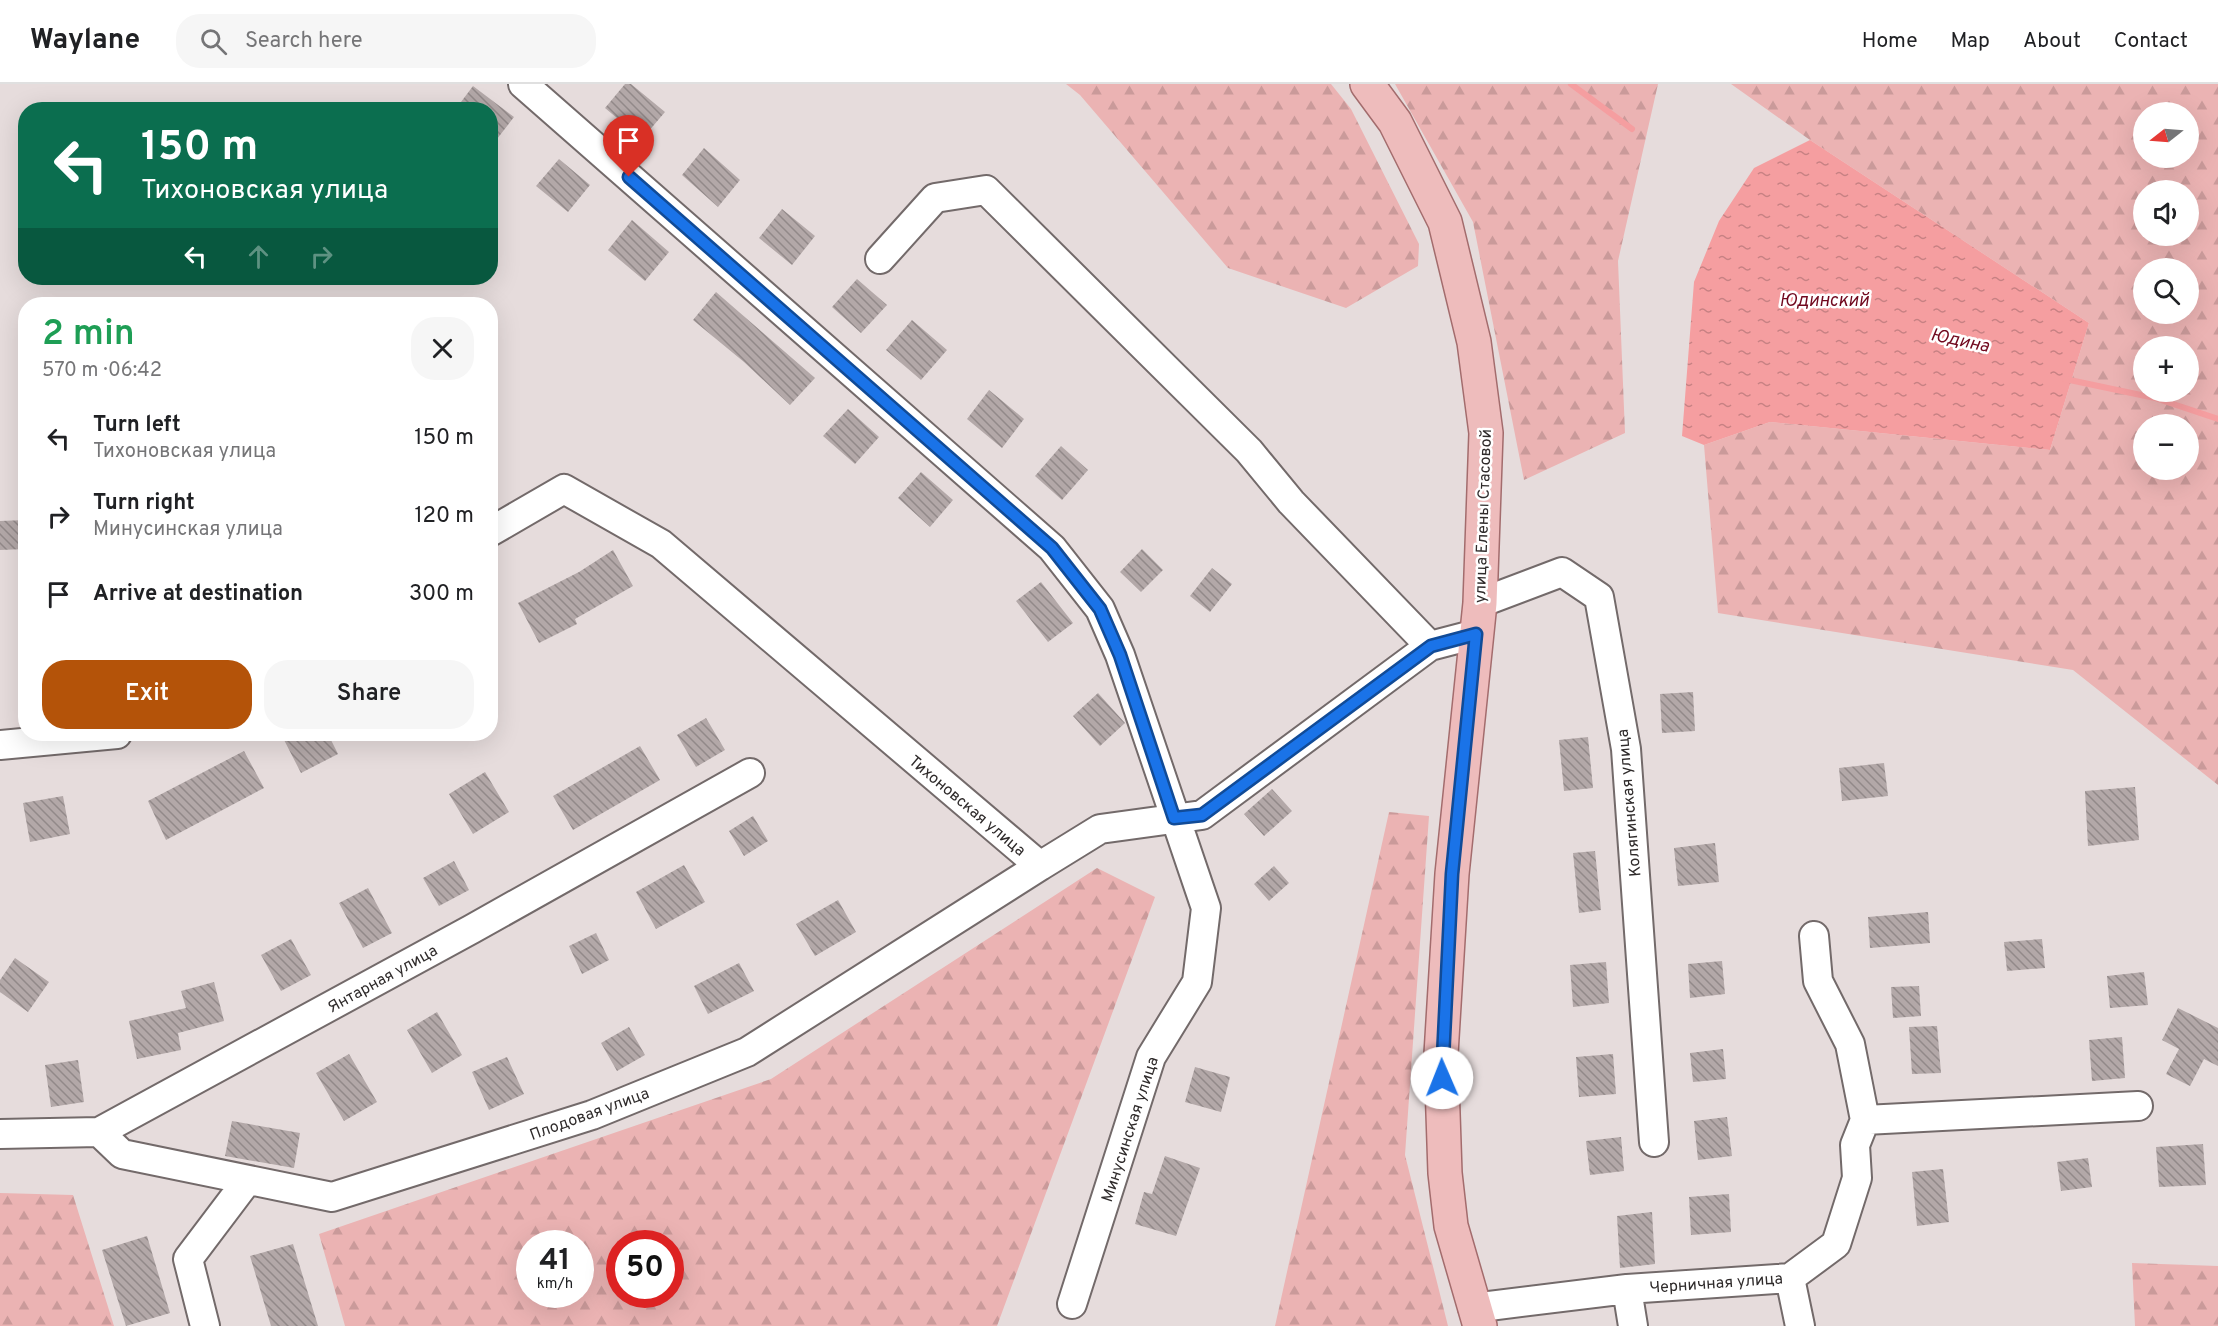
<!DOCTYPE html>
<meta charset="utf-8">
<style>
:root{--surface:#fff;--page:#f6f6f6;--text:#202124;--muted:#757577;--line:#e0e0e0;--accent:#b45309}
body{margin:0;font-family:Overpass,sans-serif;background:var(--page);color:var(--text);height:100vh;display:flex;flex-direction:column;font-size:22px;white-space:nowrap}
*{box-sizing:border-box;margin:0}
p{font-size:20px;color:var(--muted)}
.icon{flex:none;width:33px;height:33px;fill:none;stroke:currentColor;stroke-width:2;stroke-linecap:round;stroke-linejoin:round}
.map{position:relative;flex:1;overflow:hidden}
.side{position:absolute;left:18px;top:213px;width:480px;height:444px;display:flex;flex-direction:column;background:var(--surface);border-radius:24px;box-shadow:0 6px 24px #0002}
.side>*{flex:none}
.banner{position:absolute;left:18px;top:18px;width:480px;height:183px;border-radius:24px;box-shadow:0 6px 24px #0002;background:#0b6e4f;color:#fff;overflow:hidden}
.needle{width:39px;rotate:253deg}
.fabs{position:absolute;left:2133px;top:18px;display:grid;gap:12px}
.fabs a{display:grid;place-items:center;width:66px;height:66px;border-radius:50%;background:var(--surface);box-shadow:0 6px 24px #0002;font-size:30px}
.speed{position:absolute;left:516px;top:1146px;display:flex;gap:12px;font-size:30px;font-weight:700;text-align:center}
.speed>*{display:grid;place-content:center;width:78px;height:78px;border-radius:50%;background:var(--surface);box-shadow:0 6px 24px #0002;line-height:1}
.speed small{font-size:15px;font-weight:400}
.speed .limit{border:9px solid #d22;background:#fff;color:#111}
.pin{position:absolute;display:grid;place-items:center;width:51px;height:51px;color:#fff;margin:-62px -26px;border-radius:50% 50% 50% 0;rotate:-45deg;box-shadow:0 0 6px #0007}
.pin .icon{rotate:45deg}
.me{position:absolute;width:66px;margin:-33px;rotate:359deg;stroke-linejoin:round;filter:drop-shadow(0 0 4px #0008)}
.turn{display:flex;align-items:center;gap:21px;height:126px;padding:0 24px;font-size:27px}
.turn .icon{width:78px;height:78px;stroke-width:2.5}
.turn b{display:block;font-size:42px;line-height:51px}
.lanes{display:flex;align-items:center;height:57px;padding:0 24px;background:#0003;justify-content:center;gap:30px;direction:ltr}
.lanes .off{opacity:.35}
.round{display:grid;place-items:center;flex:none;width:63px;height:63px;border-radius:24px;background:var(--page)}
.overview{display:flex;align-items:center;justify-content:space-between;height:102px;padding:0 24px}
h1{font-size:36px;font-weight:600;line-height:45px;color:#1e9e55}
.button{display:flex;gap:12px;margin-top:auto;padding:12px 24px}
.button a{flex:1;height:69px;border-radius:24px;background:var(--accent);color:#fff;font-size:24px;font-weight:600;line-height:69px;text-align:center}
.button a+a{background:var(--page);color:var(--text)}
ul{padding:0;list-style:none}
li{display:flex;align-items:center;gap:18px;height:78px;padding:0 24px}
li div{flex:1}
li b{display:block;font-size:22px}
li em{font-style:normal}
header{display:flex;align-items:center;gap:36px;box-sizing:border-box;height:84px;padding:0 30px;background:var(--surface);border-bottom:2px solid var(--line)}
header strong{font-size:28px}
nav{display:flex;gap:33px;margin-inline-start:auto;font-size:21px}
.search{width:420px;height:54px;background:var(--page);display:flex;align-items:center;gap:15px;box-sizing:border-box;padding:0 21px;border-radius:24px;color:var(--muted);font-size:22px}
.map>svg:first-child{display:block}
.forest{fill:url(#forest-firs);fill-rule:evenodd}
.water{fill:url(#water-ripples)}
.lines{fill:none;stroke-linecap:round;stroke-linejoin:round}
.stream{stroke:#f59ea0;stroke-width:6}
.building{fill:url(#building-back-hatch)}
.minor-casing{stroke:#736a6a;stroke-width:32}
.major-casing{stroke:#a36c6d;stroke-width:36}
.minor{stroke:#fff;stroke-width:28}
.major{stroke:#eebcbc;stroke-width:33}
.route-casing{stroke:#114b97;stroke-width:15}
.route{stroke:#1a73e8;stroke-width:10}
.labels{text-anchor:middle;stroke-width:5;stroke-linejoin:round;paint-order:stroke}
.street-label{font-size:16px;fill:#2f2b2b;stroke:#fff}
.water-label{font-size:18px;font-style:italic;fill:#70081e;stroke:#fff}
</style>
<header>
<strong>Waylane</strong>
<div class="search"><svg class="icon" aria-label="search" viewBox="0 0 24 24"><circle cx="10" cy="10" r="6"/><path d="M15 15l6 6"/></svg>Search here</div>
<nav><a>Home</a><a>Map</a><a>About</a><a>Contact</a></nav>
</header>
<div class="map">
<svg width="2218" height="1242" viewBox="0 0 2218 1242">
<defs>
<pattern id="forest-firs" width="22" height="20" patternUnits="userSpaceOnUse" patternTransform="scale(1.5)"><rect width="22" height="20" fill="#ebb3b3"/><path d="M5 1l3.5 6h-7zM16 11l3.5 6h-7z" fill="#ca9a9a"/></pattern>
<pattern id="water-ripples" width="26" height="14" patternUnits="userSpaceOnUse" patternTransform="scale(1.5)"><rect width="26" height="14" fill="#f59ea0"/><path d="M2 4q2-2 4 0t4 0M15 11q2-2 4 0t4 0" fill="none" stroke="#c78183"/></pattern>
<pattern id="building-back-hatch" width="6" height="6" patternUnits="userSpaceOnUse" patternTransform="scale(1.5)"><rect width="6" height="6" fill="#b3a8a8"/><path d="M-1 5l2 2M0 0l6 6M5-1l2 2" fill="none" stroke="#928989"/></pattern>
</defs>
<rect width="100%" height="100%" fill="#e6dcdc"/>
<path class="forest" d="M1066,0H1331L1351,25L1419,160L1418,182L1346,224L1228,184L1080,11Z
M1395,0H1658L1618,177L1625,349L1524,396L1473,138Z
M1731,0H2218V701L2073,586L1718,529L1704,361L1770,338L2050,366L2089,239L1810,56ZM2144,28H2188V74H2144ZM2144,106H2188V152H2144ZM2144,184H2188V230H2144ZM2144,262H2188V308H2144ZM2144,340H2188V386H2144Z
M1389,728L1429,732L1405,1071L1448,1242H1275Z
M1097,784L1155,813L997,1242H345L319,1150L771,995ZM530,1160H580V1210H530ZM620,1160H670V1210H620Z
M0,1109L73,1111L114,1242H0Z
M2132,1179L2218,1182V1242H2135Z"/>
<path class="water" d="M1810,56L2089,239L2050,366L1770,338L1704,361L1682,352L1694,198L1719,137L1754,84Z"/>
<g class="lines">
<path class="stream" d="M1571,0L1632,45
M2065,295L2155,314L2218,335"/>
</g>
<path class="building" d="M625,0H631L665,28L642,55L605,24Z
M473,2L514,33L490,64V26H455Z
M704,64L740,96L718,123L682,91Z
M559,75L590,101L568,128L536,102Z
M782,125L815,152L792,181L759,154Z
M632,136L669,168L645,197L608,166Z
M857,195L887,221L861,249L832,223Z
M716,208L815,294L790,321L744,278L693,236Z
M912,236L947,266L921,296L886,266Z
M989,306L1024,335L1002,364L967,335Z
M848,325L879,353L855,380L823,352Z
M1061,362L1088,386L1062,416L1035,392Z
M921,388L953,416L930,443L898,414Z
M26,436V465L0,466V437Z
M1142,465L1163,486L1141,508L1120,488Z
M613,466L633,502L575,535L577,540L539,559L518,519L579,488Z
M1212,484L1232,500L1210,528L1190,512Z
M1041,498L1073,539L1048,558L1016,517Z
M1693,608L1695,647L1662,649L1660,610Z
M1098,609L1125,639L1100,662L1073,632Z
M706,634L725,666L696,683L677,651Z
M281,650H328L338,670L301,689Z
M1588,653L1593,704L1564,707L1559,656Z
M640,662L660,696L573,746L553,712Z
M244,667L264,704L166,756L148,717Z
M1884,679L1888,712L1842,717L1839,684Z
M485,688L509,728L473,750L449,710Z
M2135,703L2139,756L2088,762L2085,707Z
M1272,705L1292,727L1264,752L1244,730Z
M63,712L70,750L30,758L23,719Z
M753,732L768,757L744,772L729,747Z
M1715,759L1719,798L1678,802L1674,764Z
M1595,767L1601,826L1579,829L1573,769Z
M454,777L469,806L439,822L423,794Z
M684,781L705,818L656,845L636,808Z
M1274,782L1289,799L1269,817L1254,800Z
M368,804L392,849L363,864L339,819Z
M838,816L856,848L815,872L796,840Z
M1928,828L1930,859L1870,864L1868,833Z
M596,849L609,876L582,890L569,862Z
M291,855L311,891L281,907L261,871Z
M2042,855L2045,884L2007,887L2004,858Z
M15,874L49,898L28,928L0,908V896Z
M1722,877L1725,910L1690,914L1688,880Z
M1606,878L1609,919L1573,923L1570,881Z
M739,879L754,907L708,930L694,902Z
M2144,888L2148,921L2110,924L2107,892Z
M214,898L224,937L178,949L181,966L137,975L129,937L186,924L181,907Z
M1919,902L1921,932L1893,934L1891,903Z
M2178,924L2218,944V982L2204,975L2190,1002L2166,990L2179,965L2162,956Z
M437,928L462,971L432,989L407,946Z
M1937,942L1941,989L1912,990L1909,943Z
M629,943L645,971L617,987L601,959Z
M2122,953L2125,994L2092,997L2089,956Z
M1723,965L1726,995L1693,998L1690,969Z
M349,970L377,1018L344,1037L316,989Z
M1613,970L1616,1010L1579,1013L1576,973Z
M507,973L524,1010L489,1026L472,988Z
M78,976L84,1018L51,1023L45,981Z
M1195,983L1230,993L1221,1028L1185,1018Z
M1727,1033L1732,1072L1698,1076L1694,1037Z
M232,1037L300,1049L294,1084L225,1072Z
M1621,1053L1624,1087L1590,1091L1586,1057Z
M2203,1060L2206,1101L2159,1103L2156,1063Z
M1165,1072L1200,1084L1176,1152L1135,1140L1144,1108L1152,1110Z
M2088,1074L2092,1103L2061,1107L2057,1078Z
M1943,1085L1949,1138L1917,1142L1912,1088Z
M1729,1110L1731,1148L1691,1151L1689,1113Z
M1652,1128L1655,1180L1620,1184L1617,1132Z
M147,1152L170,1229L126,1242L102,1166Z
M293,1160L318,1242H271L250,1172Z"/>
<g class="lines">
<defs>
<path id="minor" d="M523,0L1052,464L1100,525L1120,571L1206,824L1197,898L1151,973L1072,1220
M880,175L935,114L986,106L1249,367L1291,418L1430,562
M490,448L564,405L661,460L1040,782L1100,745L1202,731L1430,562L1476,550
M1480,519L1562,488L1599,513L1626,665L1654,1058
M0,661L117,650
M1814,852L1818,897L1850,960L1865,1036
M99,1048L122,1070L332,1113L592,1031L747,968L1040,782
M0,1050L99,1048L472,845L750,689
M1790,1194L1800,1242
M1627,1205L1633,1242
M1473,1224L1627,1205L1790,1194L1836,1160L1857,1094L1855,1061L1865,1036L2138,1022
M205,1242L188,1175L247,1097"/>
<path id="major" d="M1367,0L1395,38L1445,138L1474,258L1486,349L1480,519L1452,790L1441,970L1445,1089L1451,1142L1480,1242"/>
</defs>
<use href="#minor" class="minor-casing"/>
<use href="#major" class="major-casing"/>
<use href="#minor" class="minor"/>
<use href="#major" class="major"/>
</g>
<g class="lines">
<defs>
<path id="route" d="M629,93L1052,464L1100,525L1120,571L1174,734L1202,731L1431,562L1476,550L1452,790L1442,994"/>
</defs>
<use href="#route" class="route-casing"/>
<use href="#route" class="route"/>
</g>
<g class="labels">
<g class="street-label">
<text transform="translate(1482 432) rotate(-88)" y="6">улица Елены Стасовой</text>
<text transform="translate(1628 719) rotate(-95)" y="6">Колягинская улица</text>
<text transform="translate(968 721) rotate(40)" y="6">Тихоновская улица</text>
<text transform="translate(382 894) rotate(-29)" y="6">Янтарная улица</text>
<text transform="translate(589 1029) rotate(-20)" y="6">Плодовая улица</text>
<text transform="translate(1129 1045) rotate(-72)" y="6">Минусинская улица</text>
<text transform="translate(1716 1198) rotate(-4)" y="6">Черничная улица</text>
</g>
<g class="water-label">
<text x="1824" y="222">Юдинский</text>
<text transform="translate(1960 256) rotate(12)" y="6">Юдина</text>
</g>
</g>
</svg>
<div class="fabs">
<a><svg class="needle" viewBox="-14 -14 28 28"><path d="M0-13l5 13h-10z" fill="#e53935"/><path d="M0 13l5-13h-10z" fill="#757577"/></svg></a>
<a><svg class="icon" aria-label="sound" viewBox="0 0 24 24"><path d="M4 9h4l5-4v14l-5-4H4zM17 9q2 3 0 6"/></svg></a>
<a><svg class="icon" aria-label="search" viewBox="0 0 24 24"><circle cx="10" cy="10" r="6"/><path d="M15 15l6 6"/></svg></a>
<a>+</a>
<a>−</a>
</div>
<div class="speed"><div>41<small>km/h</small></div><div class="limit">50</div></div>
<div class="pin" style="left:629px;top:93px;background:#d93025"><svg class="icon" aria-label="arrive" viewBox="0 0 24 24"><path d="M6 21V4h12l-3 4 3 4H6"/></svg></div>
<svg class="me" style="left:1442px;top:994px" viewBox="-20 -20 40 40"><circle r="19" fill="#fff"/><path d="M0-13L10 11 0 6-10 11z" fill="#1a73e8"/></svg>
<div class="banner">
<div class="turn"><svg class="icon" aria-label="left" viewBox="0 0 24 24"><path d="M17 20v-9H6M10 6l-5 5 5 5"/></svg><div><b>150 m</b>Тихоновская улица</div></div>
<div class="lanes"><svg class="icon" aria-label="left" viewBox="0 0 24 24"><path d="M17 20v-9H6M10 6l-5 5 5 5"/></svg><svg class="icon off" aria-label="ahead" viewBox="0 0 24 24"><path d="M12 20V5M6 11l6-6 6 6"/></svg><svg class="icon off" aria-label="right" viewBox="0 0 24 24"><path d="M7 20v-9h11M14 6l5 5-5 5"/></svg></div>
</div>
<section class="side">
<div class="overview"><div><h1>2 min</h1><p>570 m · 06:42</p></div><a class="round"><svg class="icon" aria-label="close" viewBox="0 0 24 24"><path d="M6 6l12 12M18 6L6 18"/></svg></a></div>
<ul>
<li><svg class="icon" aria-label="left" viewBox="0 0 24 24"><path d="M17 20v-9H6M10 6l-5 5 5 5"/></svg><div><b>Turn left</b><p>Тихоновская улица</p></div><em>150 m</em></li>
<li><svg class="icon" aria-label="right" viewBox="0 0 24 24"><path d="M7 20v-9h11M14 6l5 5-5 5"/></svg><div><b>Turn right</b><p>Минусинская улица</p></div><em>120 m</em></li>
<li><svg class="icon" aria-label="arrive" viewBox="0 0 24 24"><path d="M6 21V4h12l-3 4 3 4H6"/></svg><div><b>Arrive at destination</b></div><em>300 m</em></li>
</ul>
<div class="button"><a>Exit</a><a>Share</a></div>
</section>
</div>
